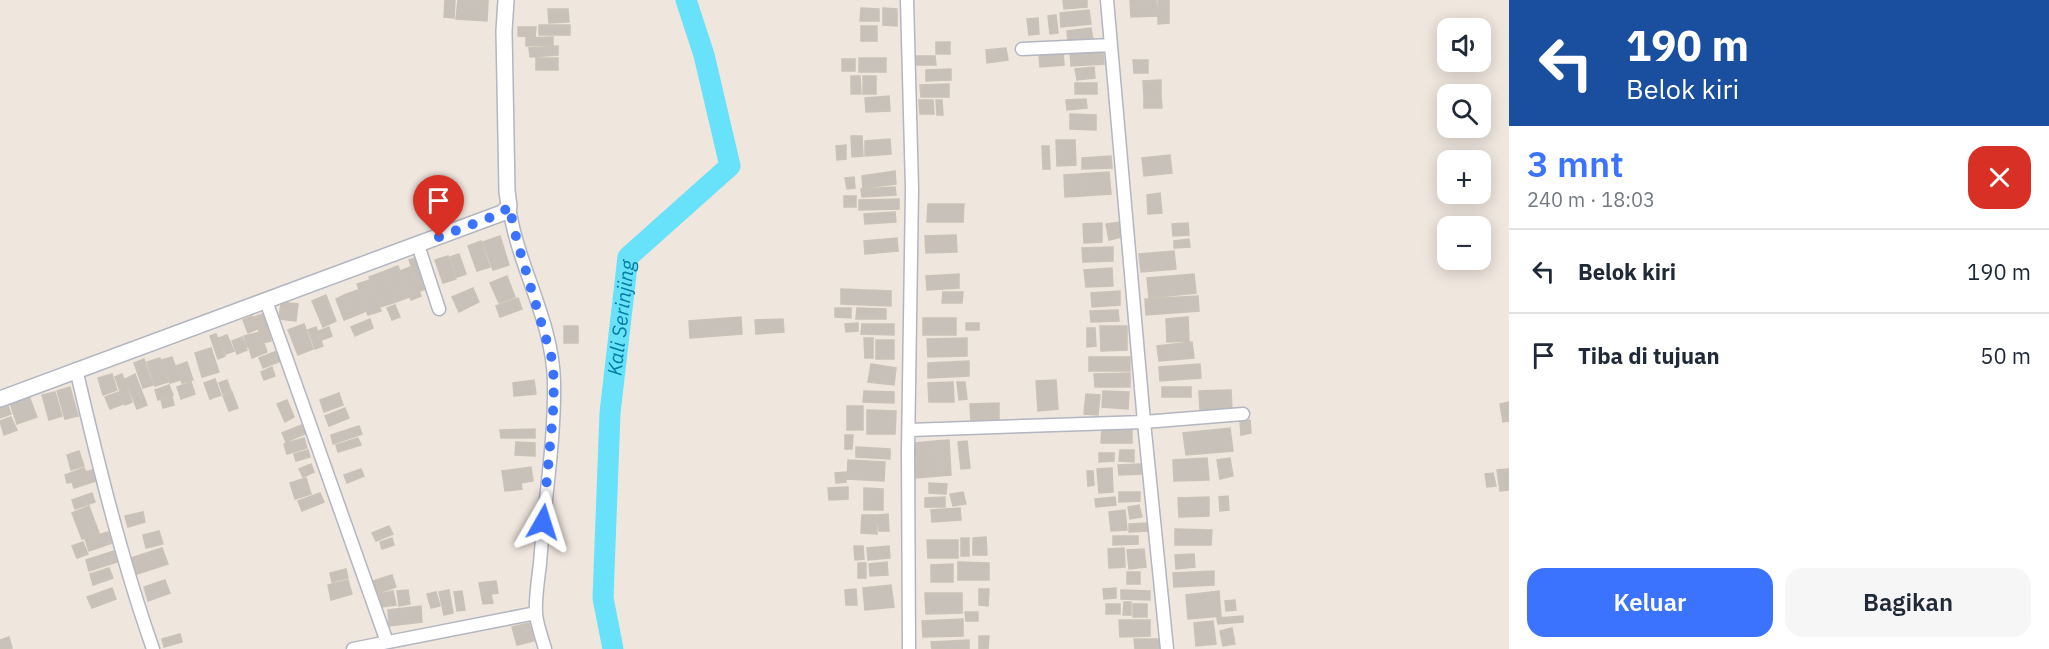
<!DOCTYPE html>
<html lang="id">
<meta charset="utf-8">
<style>
:root{--surface:#fff;--page:#f6f6f7;--text:#1f2937;--muted:#747a83;--line:#e0e1e3;--accent:#3b73ff}
body{margin:0;font-family:"IBM Plex Sans",sans-serif;background:var(--page);color:var(--text);height:100vh;display:flex;flex-direction:column;font-size:22px;white-space:nowrap}
*{box-sizing:border-box;margin:0}
p{font-size:20px;color:var(--muted)}
.icon{flex:none;width:33px;height:33px;fill:none;stroke:currentColor;stroke-width:2;stroke-linecap:round;stroke-linejoin:round}
.map{position:relative;flex:1;overflow:hidden}
.drawer{display:flex;flex-direction:column;background:var(--surface);width:540px}
.drawer>*{flex:none}
.top-card{background:#1a4fa0;color:#fff;overflow:hidden}
.controls{position:absolute;left:1437px;top:18px;display:grid;gap:12px}
.controls a{display:grid;place-items:center;width:54px;height:54px;border-radius:12px;background:var(--surface);box-shadow:0 3px 15px #0003;font-size:30px}
.pin{position:absolute;display:grid;place-items:center;width:51px;height:51px;color:#fff;margin:-62px -26px;border-radius:50% 50% 50% 0;rotate:-45deg;box-shadow:0 0 6px #0007}
.pin .icon{rotate:45deg}
.me{position:absolute;width:66px;margin:-33px;rotate:6deg;stroke-linejoin:round;filter:drop-shadow(0 0 4px #0008)}
.turn{display:flex;align-items:center;gap:21px;height:126px;padding:0 18px;font-size:27px}
.turn .icon{width:78px;height:78px;stroke-width:2.5}
.turn b{display:block;font-size:42px;line-height:51px}
.round{display:grid;place-items:center;flex:none;width:63px;height:63px;border-radius:18px;background:var(--page)}
.head{display:flex;align-items:center;justify-content:space-between;height:102px;padding:0 18px}
h1{font-size:36px;font-weight:600;line-height:45px;color:var(--accent)}
.button{display:flex;gap:12px;margin-top:auto;padding:12px 18px}
.button a{flex:1;height:69px;border-radius:18px;background:var(--accent);color:#fff;font-size:24px;font-weight:600;line-height:69px;text-align:center}
.button a+a{background:var(--page);color:var(--text)}
ul{padding:0;list-style:none}
li{display:flex;align-items:center;gap:18px;height:84px;padding:0 18px;border-top:2px solid var(--line)}
li div{flex:1}
li b{display:block;font-size:22px}
li em{font-style:normal}
main{display:flex;flex:1;min-height:0}
.map>svg:first-child{display:block}
.lines{fill:none;stroke-linecap:round;stroke-linejoin:round}
.river{stroke:#68e2fa;stroke-width:21}
.building{fill:#c7c1b9;stroke:#cbc2b7;stroke-width:1.5}
.minor-casing{stroke:#b2b6c1;stroke-width:15}
.tertiary-casing{stroke:#b2b6c1;stroke-width:18}
.minor{stroke:#fff;stroke-width:12}
.tertiary{stroke:#fff;stroke-width:15}
.route{stroke:#3b73ff;stroke-width:10;stroke-dasharray:0 18}
.labels{text-anchor:middle;stroke-width:4.5;stroke-linejoin:round;paint-order:stroke}
.water-label{font-size:20px;font-style:italic;fill:#017ca4;stroke:#fff}
</style>
<main>
<div class="map">
<svg width="1509" height="649" viewBox="0 0 1509 649">
<rect width="100%" height="100%" fill="#efe6de"/>
<g class="lines">
<path class="river" id="s1" d="M613,649L603,598L610,413L628,257L730,166L704,55L686,0"/>
</g>
<path class="building" d="M445,0H455L454,18L444,17Z
M458,0H488L487,21L456,19Z
M1063,0H1087V7L1064,9Z
M1130,0H1156L1157,16L1131,17Z
M1158,0H1169V23L1158,24Z
M861,8L879,9V21H860Z
M883,8L897,9V26L883,25Z
M548,9H568L569,22L549,23Z
M1089,10L1091,24L1061,27L1060,13Z
M1056,15L1058,33L1050,34L1048,16Z
M1038,18L1039,34L1029,35L1027,19Z
M539,25H570V35H539Z
M861,26H877V41H861Z
M518,27H536L535,37L518,36Z
M1091,28L1093,40L1068,42L1067,31Z
M553,37V45L526,46V38Z
M936,42H950V54H936Z
M558,46V55L530,57L529,48Z
M1006,48L1008,60L987,63L986,50Z
M1103,49L1104,64L1071,66L1070,51Z
M1063,52L1064,65L1040,67L1039,54Z
M915,56H935L936,65H915Z
M536,58H558V70H536Z
M859,58H886V72H859Z
M842,59H855V71H842Z
M1133,60H1148V73H1134Z
M1094,67L1095,78L1077,80L1075,69Z
M951,69V80L926,81V70Z
M851,76H860L861,94H851Z
M863,76H876V94H863Z
M1161,80V96L1144,97L1143,81Z
M1075,83H1097V94H1075Z
M949,84V97H921L920,85Z
M889,96L890,111L866,112L865,98Z
M1161,96L1162,108H1144V97Z
M1086,99L1087,108L1067,110L1066,100Z
M919,100H933L934,114H920Z
M936,100H942L943,115H937Z
M1070,114L1096,115V130L1070,129Z
M851,136H862L863,156L852,157Z
M890,139L891,154L865,156V141Z
M1056,140H1075L1076,165L1057,166Z
M846,145V159L837,160L836,146Z
M1042,146H1049L1050,169H1043Z
M1170,155L1172,173L1144,176L1142,158Z
M1111,156L1112,168L1082,169V158Z
M895,171L896,184L863,188L862,176Z
M1109,172L1111,194L1082,196L1080,174Z
M1080,174L1082,196L1065,197L1064,175Z
M854,177L855,188L847,189L845,178Z
M895,187L896,195L862,197L861,189Z
M1160,193L1162,213L1148,214L1147,195Z
M844,196H856V207H844Z
M899,199V209L859,210V200Z
M928,204H964L963,222H927Z
M895,212L896,222L865,224L864,214Z
M1119,222L1122,237L1109,240L1106,224Z
M1102,223V242L1084,243L1083,224Z
M1188,223L1189,235L1173,236L1172,224Z
M956,235L957,252L926,253L925,236Z
M500,236L509,265L493,270L483,242Z
M897,238L898,251L865,254L864,241Z
M1189,239L1190,247L1174,248V241Z
M481,241L490,267L477,271L468,246Z
M1113,247V261L1083,262L1082,248Z
M1174,251L1176,269L1141,272L1139,254Z
M459,254L466,274L457,277L450,257Z
M421,256L432,287L420,291L409,260Z
M448,256L456,279L443,283L435,260Z
M398,266L409,297L396,302L385,271Z
M410,267L421,296L411,300L400,271Z
M1112,268L1113,286L1086,287L1084,270Z
M385,271L396,302L380,307L369,277Z
M959,274V288L927,290L926,276Z
M1194,274L1196,293L1149,298L1147,278Z
M507,276L515,297L499,303L490,283Z
M370,280L381,311L368,315L357,284Z
M473,288L479,302L459,312L452,297Z
M841,289L891,291V306L841,304Z
M358,290L366,311L352,317L344,295Z
M1120,291V305L1092,307L1091,293Z
M943,292H963L962,303H942Z
M326,295L336,321L323,327L312,301Z
M344,295L352,317L344,320L336,299Z
M1198,296L1199,311L1146,315L1145,299Z
M518,298L522,309L500,317L496,306Z
M281,302L298,304L296,321L279,319Z
M395,305L400,317L392,320L387,308Z
M835,308H851V318L835,317Z
M857,308L886,309V319H856Z
M1118,310L1119,321L1091,322L1090,311Z
M268,312L273,327L259,331L254,317Z
M252,316L257,329L248,333L243,320Z
M741,317L742,334L690,338L689,321Z
M1188,317L1189,341L1167,342L1166,319Z
M923,318H956V335H923Z
M370,319L373,328L355,336L351,327Z
M783,319L784,332L756,334L755,320Z
M858,323V331L846,332L845,324Z
M966,323H979V330H966Z
M304,324L313,349L298,355L288,330Z
M862,324H894V335L861,334Z
M564,326H578V343H564Z
M1100,326H1127V350L1101,351Z
M316,327L323,346L315,349L308,330Z
M329,327L332,336L322,340L319,331Z
M1087,328H1095L1096,346L1087,347Z
M268,330L271,341L247,347L244,336Z
M216,334L225,356L218,359L210,336Z
M227,335L234,351L226,354L219,338Z
M242,337L247,350L237,354L232,341Z
M864,338H873V358H865Z
M967,338V356L928,357L927,339Z
M876,340H894V359H876Z
M1192,342L1194,358L1159,361L1157,346Z
M264,343L267,352L252,358L249,348Z
M211,348L219,372L202,377L195,353Z
M277,351L281,361L263,368L259,358Z
M172,357L180,380L170,383L162,360Z
M1089,357H1130V371H1089Z
M160,358L168,382L155,386L147,362Z
M144,359L153,385L143,388L134,363Z
M969,361V376L928,378V363Z
M187,362L193,380L182,383L176,366Z
M871,364L896,368L894,385L868,382Z
M1200,364L1201,378L1160,381L1159,367Z
M272,367L275,376L264,380L261,372Z
M1130,373V387H1095L1094,374Z
M112,374L117,390L103,395L98,378Z
M122,374L132,402L125,405L115,377Z
M135,374L147,405L137,409L125,379Z
M215,379L221,395L210,399L204,383Z
M227,380L231,391L223,394L219,383Z
M534,380L536,394L514,396L513,383Z
M1056,380L1058,409L1038,411L1036,381Z
M191,382L195,394L181,399L177,387Z
M953,382L954,402H929L928,383Z
M957,382H965L967,399L959,400Z
M169,385L173,395L158,400L155,390Z
M70,387L78,416L65,419L57,391Z
M1162,387H1191V397H1162Z
M1231,390L1232,410L1200,411L1199,391Z
M864,391L894,392V403L863,402Z
M1103,391L1129,392L1128,409L1102,407Z
M55,392L62,416L49,420L42,395Z
M119,392L123,404L110,409L105,397Z
M232,392L238,408L229,411L223,396Z
M339,393L343,405L324,412L320,400Z
M1086,394L1100,395L1098,415L1084,414Z
M29,396L37,417L17,424L10,403Z
M172,397L174,405L163,408L161,400Z
M287,400L294,417L285,422L277,404Z
M1509,402V421L1503,422L1500,404Z
M999,403V420L971,421L970,404Z
M8,406L11,414L0,418V409Z
M847,406H863V430H847Z
M345,408L349,418L329,426L325,416Z
M867,410L896,411L895,434H867Z
M11,417L17,430L4,435L0,421Z
M1250,420L1251,433L1241,435L1240,421Z
M304,424L307,433L286,442L282,433Z
M359,426L362,434L333,444L331,435Z
M1102,428H1132V443H1101Z
M1230,428L1233,451L1186,455L1183,433Z
M535,429V438H501L500,430Z
M845,435H853L852,449H845Z
M304,438L307,448L287,454L284,444Z
M358,438L361,445L338,452L336,445Z
M949,440L951,475L938,476L935,441Z
M935,441L938,476L916,478L914,443Z
M967,441L970,468L961,469L958,442Z
M516,442L535,443V456L515,455Z
M856,447L890,449V459L856,457Z
M308,450L310,457L296,461L294,454Z
M1120,450H1134V462L1119,461Z
M79,451L84,466L71,470L67,455Z
M1099,453H1114V461L1099,462Z
M1207,458L1209,480L1174,481L1173,460Z
M1230,458L1233,476L1220,479L1217,460Z
M848,460L885,462L884,481L847,479Z
M311,464L314,472L303,477L299,469Z
M1141,464V474L1119,475L1118,465Z
M531,467L533,481L521,483L522,489L505,491L502,471Z
M84,468L86,472L95,469L99,480L74,488L72,482L67,483L65,475Z
M1112,468L1113,492L1099,493L1097,469Z
M361,469L364,476L347,483L344,475Z
M1509,469V490L1500,491L1497,470Z
M1087,471H1093L1094,485L1088,486Z
M846,472V482L836,483L835,473Z
M1493,473L1496,486L1487,487L1485,474Z
M306,478L311,494L295,499L290,483Z
M929,483L947,484L946,494L929,493Z
M848,487V499L829,500L828,488Z
M864,488L883,489V510H864Z
M963,492L966,504L953,506L950,494Z
M1119,492H1140V501L1119,502Z
M92,493L95,502L75,509L72,500Z
M320,493L324,502L302,511L298,501Z
M1228,496L1229,510L1220,511L1219,497Z
M945,497V507H925V498Z
M1115,497L1116,505L1096,507L1095,499Z
M1209,497V516L1179,517L1178,498Z
M1139,505L1142,517L1130,519L1128,507Z
M89,506L99,533L82,539L72,513Z
M960,508L961,520L932,522L931,510Z
M1125,510L1127,530L1111,531L1109,512Z
M143,512L145,522L128,527L125,516Z
M888,514L889,531H879L878,515Z
M862,515H877V534L861,533Z
M1147,523L1148,531L1129,532V524Z
M389,526L393,534L376,541L372,533Z
M1175,529L1212,530L1211,545H1175Z
M159,531L163,544L146,548L143,535Z
M108,532L112,543L89,551L85,539Z
M1113,536H1138V544L1113,545Z
M986,537L987,555H973V538Z
M392,538L394,545L382,549L380,542Z
M961,538H969V556H961Z
M927,540H958V558H928Z
M83,542L88,554L77,558L72,546Z
M854,546H863L864,559L855,560Z
M889,546L890,558L868,560L867,548Z
M162,548L168,564L137,574L131,558Z
M1124,548L1125,567L1109,568L1108,549Z
M1144,549L1146,567L1129,569L1127,550Z
M114,551L117,562L89,571L86,560Z
M1194,554L1195,567L1176,569L1175,555Z
M887,562L888,575L870,576L869,564Z
M958,562L989,563V580H958Z
M858,563H866V578H858Z
M953,564V582H931V565Z
M109,568L113,578L93,585L90,574Z
M346,569L348,578L332,582L330,573Z
M1214,571V585L1174,587L1173,573Z
M1127,572H1140V584H1127Z
M392,575L396,587L378,593L373,581Z
M165,580L170,593L148,601L144,587Z
M348,580L352,594L331,600L328,585Z
M496,581L498,593L491,594L493,603L483,604L479,583Z
M891,585L894,607L865,610L863,588Z
M112,588L116,599L92,608L87,597Z
M1116,588V598L1104,599L1103,589Z
M856,589L857,605H846L845,590Z
M979,589H989L988,606L979,605Z
M408,590L410,604L399,606L397,591Z
M449,590L453,613L444,615L439,592Z
M1121,590L1150,591V600L1121,599Z
M393,591L396,605L382,607L379,594Z
M462,591L465,610L457,611L454,592Z
M1219,591L1221,616L1188,619L1186,595Z
M436,592L440,606L431,608L427,594Z
M925,593H962V613L926,614Z
M1235,600L1236,610L1226,611L1225,601Z
M1124,602H1131V615H1123Z
M1106,604H1120V614H1106Z
M1133,604H1147V617H1133Z
M421,606L422,622L389,626L388,610Z
M965,612H978V621H966Z
M1243,616V622L1218,624L1217,618Z
M963,619V636L923,637L922,621Z
M1119,620H1150V636L1120,637Z
M1213,621L1216,644L1196,646L1194,623Z
M529,623L534,641L517,645L512,627Z
M1232,628L1235,644L1223,646L1220,631Z
M180,634L182,642L164,647L162,639Z
M979,636H989L988,649H979Z
M9,637L12,648L0,649V640Z
M1134,639H1160V649H1135Z
M969,640V649H932L931,642Z"/>
<g class="lines">
<defs>
<path id="minor" d="M907,0L912,189L908,451L909,649
M1107,0L1144,422L1167,649
M1022,49L1111,45
M509,206C517,265 553,321 554,382C555,443 544,503 540,564C538,580 535,598 536,614C537,625 542,638 545,649
M418,245L439,309
M266,301L387,642
M76,369C98,463 121,558 153,649
M909,430L1144,422L1243,414
M353,649L536,613"/>
<path id="tertiary" d="M0,399L502,213L509,206L507,191L504,31L506,0"/>
</defs>
<use href="#minor" class="minor-casing"/>
<use href="#tertiary" class="tertiary-casing"/>
<use href="#minor" class="minor"/>
<use href="#tertiary" class="tertiary"/>
</g>
<g class="lines">
<path class="route" d="M439,237L502,213L509,206L517,241L552,359L554,382L553,413L543,522"/>
</g>
<g class="labels">
<g class="water-label">
<text dy="7" stroke="none"><textPath href="#s1" startOffset="333">Kali Serinjing</textPath></text>
</g>
</g>
</svg>
<div class="controls">
<a><svg class="icon" aria-label="sound" viewBox="0 0 24 24"><path d="M4 9h4l5-4v14l-5-4H4zM17 9q2 3 0 6"/></svg></a>
<a><svg class="icon" aria-label="search" viewBox="0 0 24 24"><circle cx="10" cy="10" r="6"/><path d="M15 15l6 6"/></svg></a>
<a>+</a>
<a>−</a>
</div>
<div class="pin" style="left:439px;top:237px;background:#d93025"><svg class="icon" aria-label="arrive" viewBox="0 0 24 24"><path d="M6 21V4h12l-3 4 3 4H6"/></svg></div>
<svg class="me" style="left:543px;top:522px" viewBox="-20 -20 40 40"><path d="M0-17L14 15 0 8-14 15z" fill="#3b73ff" stroke="#fff" stroke-width="4"/></svg>
</div>
<section class="drawer">
<div class="top-card">
<div class="turn"><svg class="icon" aria-label="left" viewBox="0 0 24 24"><path d="M17 20v-9H6M10 6l-5 5 5 5"/></svg><div><b>190 m</b>Belok kiri</div></div>
</div>
<div class="head"><div><h1>3 mnt</h1><p>240 m · 18:03</p></div><a class="round" style="background:#d93025;color:#fff"><svg class="icon" aria-label="close" viewBox="0 0 24 24"><path d="M6 6l12 12M18 6L6 18"/></svg></a></div>
<ul>
<li><svg class="icon" aria-label="left" viewBox="0 0 24 24"><path d="M17 20v-9H6M10 6l-5 5 5 5"/></svg><div><b>Belok kiri</b></div><em>190 m</em></li>
<li><svg class="icon" aria-label="arrive" viewBox="0 0 24 24"><path d="M6 21V4h12l-3 4 3 4H6"/></svg><div><b>Tiba di tujuan</b></div><em>50 m</em></li>
</ul>
<div class="button"><a>Keluar</a><a>Bagikan</a></div>
</section>
</main>
